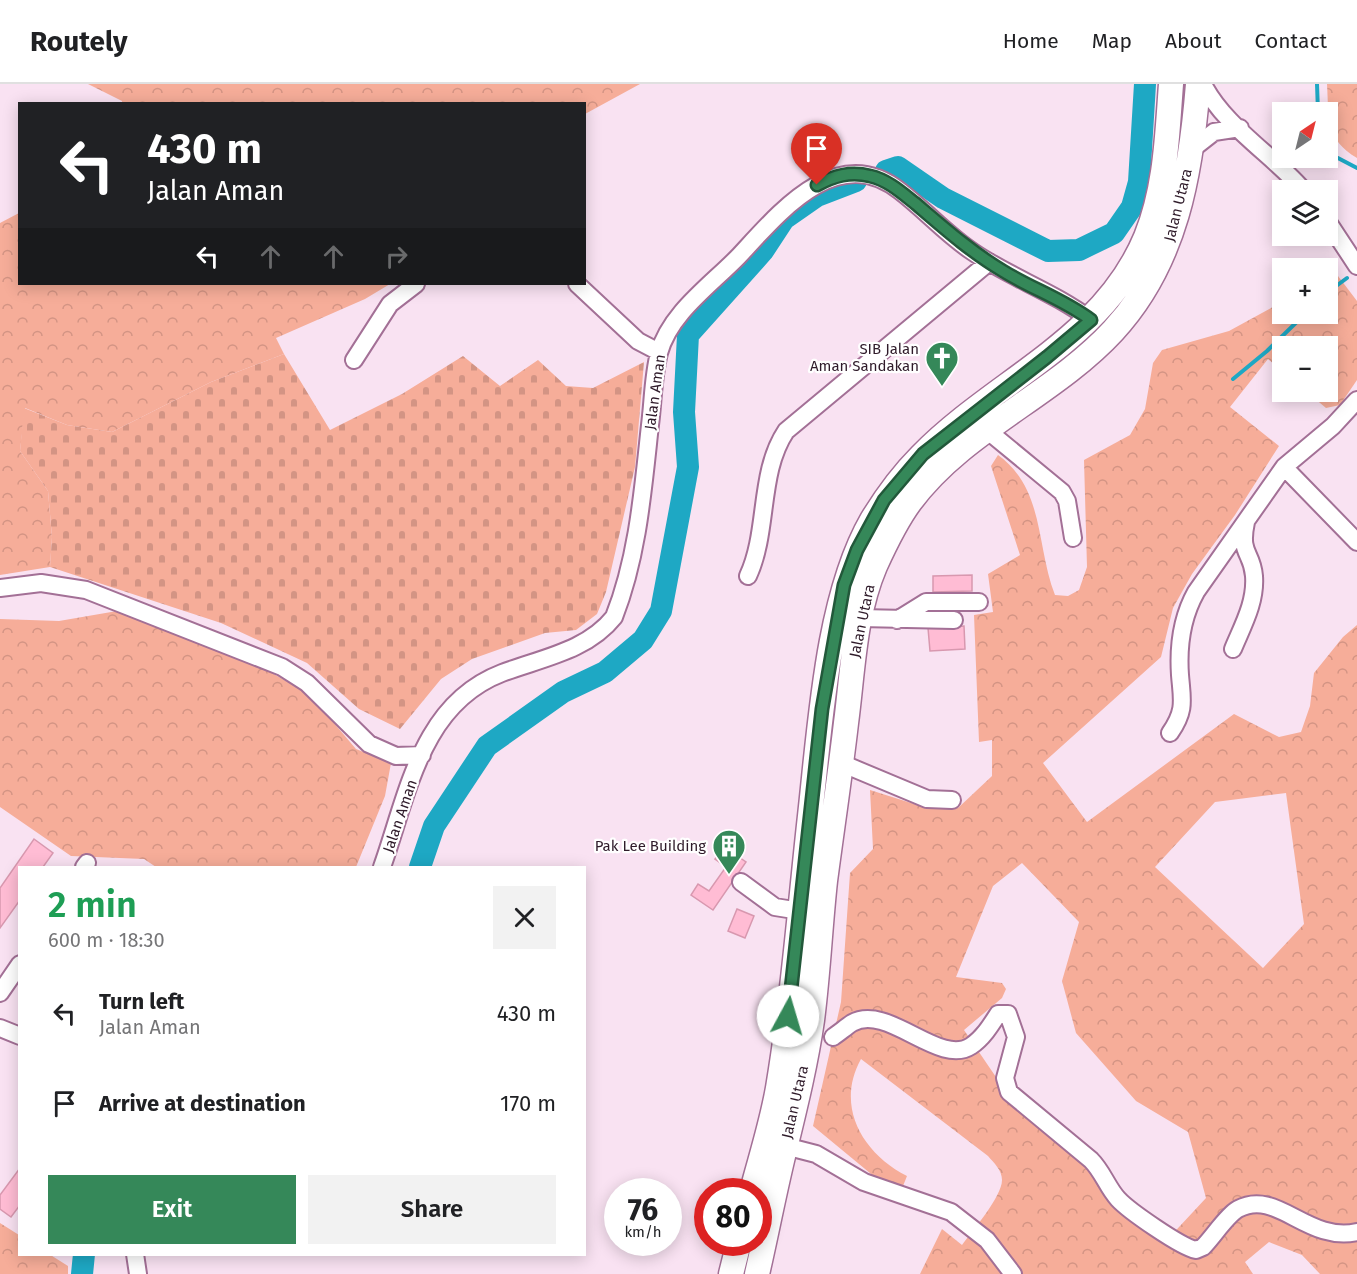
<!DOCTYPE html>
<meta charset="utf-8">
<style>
:root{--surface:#fff;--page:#f2f2f2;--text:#202124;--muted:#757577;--line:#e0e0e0;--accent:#358859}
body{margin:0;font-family:"Fira Sans",sans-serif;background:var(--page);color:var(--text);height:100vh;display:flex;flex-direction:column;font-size:22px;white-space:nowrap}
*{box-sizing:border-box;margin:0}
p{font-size:20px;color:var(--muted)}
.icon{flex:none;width:33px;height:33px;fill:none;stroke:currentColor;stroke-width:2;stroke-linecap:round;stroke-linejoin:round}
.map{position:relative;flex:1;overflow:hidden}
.side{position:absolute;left:18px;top:782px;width:568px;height:390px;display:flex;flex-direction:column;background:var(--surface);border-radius:0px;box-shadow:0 3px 15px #0003}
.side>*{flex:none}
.guide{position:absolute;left:18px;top:18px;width:568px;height:183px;border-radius:0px;box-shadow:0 3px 15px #0003;background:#202124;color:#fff;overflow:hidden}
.needle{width:39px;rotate:35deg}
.fabs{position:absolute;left:1272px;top:18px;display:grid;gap:12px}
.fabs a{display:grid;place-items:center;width:66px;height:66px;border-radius:0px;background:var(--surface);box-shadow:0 3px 15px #0003;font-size:30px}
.speed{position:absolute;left:604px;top:1094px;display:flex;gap:12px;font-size:30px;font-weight:700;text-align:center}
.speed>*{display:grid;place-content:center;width:78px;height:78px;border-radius:50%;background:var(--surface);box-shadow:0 3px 15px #0003;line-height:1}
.speed small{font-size:15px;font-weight:400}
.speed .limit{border:9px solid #d22;background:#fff;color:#111}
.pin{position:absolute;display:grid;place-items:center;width:51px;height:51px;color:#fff;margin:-62px -26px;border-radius:50% 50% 50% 0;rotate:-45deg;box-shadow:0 0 6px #0007}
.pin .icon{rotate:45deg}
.me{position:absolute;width:66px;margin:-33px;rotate:6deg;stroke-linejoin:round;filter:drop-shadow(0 0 4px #0008)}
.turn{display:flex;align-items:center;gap:21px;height:126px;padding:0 30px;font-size:27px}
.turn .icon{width:78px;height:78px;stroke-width:2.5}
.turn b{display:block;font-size:42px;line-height:51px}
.lanes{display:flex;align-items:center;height:57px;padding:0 30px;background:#0003;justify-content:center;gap:30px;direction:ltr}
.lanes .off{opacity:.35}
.round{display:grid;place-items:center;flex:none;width:63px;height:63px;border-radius:0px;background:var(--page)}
.summary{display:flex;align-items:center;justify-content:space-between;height:102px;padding:0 30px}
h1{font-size:36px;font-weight:600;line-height:45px;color:#1e9e55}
.button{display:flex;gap:12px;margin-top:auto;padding:12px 30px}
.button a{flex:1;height:69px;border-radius:0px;background:var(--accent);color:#fff;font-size:24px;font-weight:600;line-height:69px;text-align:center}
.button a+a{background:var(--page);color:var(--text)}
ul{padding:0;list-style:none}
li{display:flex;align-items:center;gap:18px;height:90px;padding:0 30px}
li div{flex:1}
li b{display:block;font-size:22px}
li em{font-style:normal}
header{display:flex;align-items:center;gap:36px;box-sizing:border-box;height:84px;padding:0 30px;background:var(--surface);border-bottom:2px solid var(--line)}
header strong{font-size:28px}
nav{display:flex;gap:33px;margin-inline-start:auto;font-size:21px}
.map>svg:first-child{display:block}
.forest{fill:url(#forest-crowns);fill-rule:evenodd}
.cemetery{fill:url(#cemetery-stones)}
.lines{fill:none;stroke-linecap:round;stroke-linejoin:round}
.stream{stroke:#1ea8c4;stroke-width:4}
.river{stroke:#1ea8c4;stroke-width:22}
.building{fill:#ffbcd4;stroke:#d898af;stroke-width:1.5}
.minor-casing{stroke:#a37096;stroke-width:20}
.highway-casing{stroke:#a37096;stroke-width:27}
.minor{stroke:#fff;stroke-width:16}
.highway{stroke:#fff;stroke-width:24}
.route-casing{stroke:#22583a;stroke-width:15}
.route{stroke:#358859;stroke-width:10}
.labels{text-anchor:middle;stroke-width:4.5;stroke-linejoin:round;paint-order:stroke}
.street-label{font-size:15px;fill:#2f1b2a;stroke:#fff}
.poi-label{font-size:15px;fill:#2f1b2a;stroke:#fff;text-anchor:end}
</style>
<header>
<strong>Routely</strong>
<nav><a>Home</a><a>Map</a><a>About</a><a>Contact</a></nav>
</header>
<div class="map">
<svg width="1357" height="1190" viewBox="0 0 1357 1190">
<defs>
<pattern id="forest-crowns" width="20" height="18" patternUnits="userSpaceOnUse" patternTransform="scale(1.5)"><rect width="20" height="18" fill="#f6ad99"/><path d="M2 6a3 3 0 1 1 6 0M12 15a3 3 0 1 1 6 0" fill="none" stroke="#d39484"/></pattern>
<pattern id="cemetery-stones" width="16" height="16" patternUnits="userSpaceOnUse" patternTransform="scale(1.5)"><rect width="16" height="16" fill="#f6ad99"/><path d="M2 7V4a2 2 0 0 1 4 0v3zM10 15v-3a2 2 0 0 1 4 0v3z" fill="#d39484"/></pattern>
</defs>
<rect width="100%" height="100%" fill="#f9e2f2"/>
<path class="forest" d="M88,0H640L585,30V20L122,19V17Z
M1327,0H1357V74C1325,55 1329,34 1327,0Z
M19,129L20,200H390L365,215L276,254L284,270L211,298L112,348L67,341L25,324L20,367L48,407L52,453L50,483L0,491V139Z
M1338,192L1357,217V296L1340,321L1326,324L1307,308H1328V262H1282V287L1268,275L1230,323L1279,362L1235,431L1192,490L1173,524L1161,573L1043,679L1087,738L1234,630L1279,653L1301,648L1310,622L1314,589L1343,553L1357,541V1190H1320L1302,1171L1269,1158L1245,1178L1253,1190H920L942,1145L962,1161C972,1147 1002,1113 1002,1096C1002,1086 994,1079 988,1072L861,975C835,1022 862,1069 907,1092L901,1107L882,1099L813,1042L841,918L850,789L873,765L870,706L930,725L958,724L992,692V656L979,658L974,531L993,528L988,490L1020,471L991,382L998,371C1045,405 1036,463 1055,511L1068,512L1079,506L1087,483L1084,376L1130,351L1145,325L1153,279L1162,266L1229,247L1282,218V230H1328V197ZM1286,709L1304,840L1263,884L1155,783L1215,718ZM1022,779L1079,838L1062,897L1076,949L1136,1017L1188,1048L1206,1114L1166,1157L1090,1085L1068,1068L1048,1047L1017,1024L964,946L1002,914L1006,905L1002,899L956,893L993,802Z
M117,527L272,589L310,611L356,665L391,679L385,712L356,783H156L144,775L71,772L0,723V535L59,537Z
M0,1139L19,1151L20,1170H49L68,1182V1190H0Z"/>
<path class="cemetery" d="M284,270L330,346L402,310L463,272L500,302L538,276L566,302L593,304L644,278L635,383L606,508L597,530L576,546L545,549L472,575L441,595L400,645L359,625L307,579L221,539L50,483L52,453L48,407L20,367L24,324L67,341L112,348L211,298Z"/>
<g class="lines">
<path class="stream" d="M1317,0L1318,28
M1328,62L1336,73L1357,84
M1328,208L1347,194
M1233,295L1267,267L1305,230"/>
<path class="river" d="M886,87L898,83L943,114L1048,167L1079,166L1114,149L1132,123L1139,98L1145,0
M420,783L434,742L487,662L563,608L605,588L643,556L661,527L688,383L684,328L688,251L763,167L784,135L817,112L856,97
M82,1190L84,1170"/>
</g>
<path class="building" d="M972,491V507L933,508V492Z
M964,542L965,565L930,567L928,544Z
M34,755L53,769L43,783H20V816L0,844V804Z
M724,763L746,778L713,826L691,811L698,800L709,807L726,783L715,775Z
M737,825L754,832L745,854L728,847Z
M20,1084V1121L11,1133L0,1125V1111Z"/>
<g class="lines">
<defs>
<path id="minor" d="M1203,0C1224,42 1274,72 1303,106
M1191,66L1214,48L1240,44
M1328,138L1357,182
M577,200L638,257L659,268
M354,276L390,220L416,200
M988,347L1062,408L1067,417L1073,454
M1284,383L1357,458
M748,492C769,447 758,389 786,347L989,178
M0,504L41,499L86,506L282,583L307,599L369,660L396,672L422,671
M860,534L954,536
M897,536L926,518H979
M1233,565C1243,541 1256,518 1254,492C1252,467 1239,471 1246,438
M1170,649C1186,626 1182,616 1180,591C1178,562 1182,533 1196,508L1284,383L1333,342L1357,316
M841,679L927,715L952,716
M84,783L87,779
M382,783C408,710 421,620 502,589C542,574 587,567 614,533C638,472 643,405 650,341C653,318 653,292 659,269C670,229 711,201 739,172C779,129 837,57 900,107C925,126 947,151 973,168C1011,194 1054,208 1091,236
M741,798L775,823L800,827
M0,909L20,880
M0,944L20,952
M833,953C839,949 846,943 852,939C888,919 939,983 971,962C983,954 991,941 998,930H1008L1016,953L1005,994L1009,1008L1091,1076C1103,1088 1107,1103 1118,1115C1129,1127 1181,1163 1196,1166L1203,1163C1213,1153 1227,1131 1238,1125C1277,1104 1307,1159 1357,1148
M785,1062L816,1070L864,1098L951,1128L987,1156L1013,1190
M135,1170L138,1190"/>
<path id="highway" d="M752,1107C761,1073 772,1039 778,1004C793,914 800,823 810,732C820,643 827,514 872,436C886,413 902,391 921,372C995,296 1103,257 1146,153C1166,103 1167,52 1171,0
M731,1190L739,1158
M757,1190C767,1147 775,1103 786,1060C796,1019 806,978 812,936C818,890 820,843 825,797C832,744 840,691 846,639C853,586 854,531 875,482C885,460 896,437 910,418C962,347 1054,311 1113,247C1176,179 1191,89 1198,0"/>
</defs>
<use href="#minor" class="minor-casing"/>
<use href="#highway" class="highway-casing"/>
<use href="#minor" class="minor"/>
<use href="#highway" class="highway"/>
</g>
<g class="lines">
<defs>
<path id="route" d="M788,932L822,625L844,501L857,466L884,416L923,370L1047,273L1091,236C1063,215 1032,205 1003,187C971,168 944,144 916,120C902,109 888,96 870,92C850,87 834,92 817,101"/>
</defs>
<use href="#route" class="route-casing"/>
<use href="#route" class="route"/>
</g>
<defs>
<symbol id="church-pin" viewBox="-11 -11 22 30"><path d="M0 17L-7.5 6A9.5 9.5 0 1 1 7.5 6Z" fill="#358859" stroke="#fff"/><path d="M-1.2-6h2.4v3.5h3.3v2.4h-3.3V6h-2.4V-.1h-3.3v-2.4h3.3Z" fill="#fff"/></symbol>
<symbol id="building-pin" viewBox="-11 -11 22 30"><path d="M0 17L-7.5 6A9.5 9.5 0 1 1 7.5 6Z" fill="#358859" stroke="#fff"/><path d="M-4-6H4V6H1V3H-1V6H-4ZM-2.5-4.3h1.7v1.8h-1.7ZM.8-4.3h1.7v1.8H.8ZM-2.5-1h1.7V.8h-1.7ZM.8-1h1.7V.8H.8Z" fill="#fff"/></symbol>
</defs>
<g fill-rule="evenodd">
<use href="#church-pin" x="923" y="255" width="38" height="52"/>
<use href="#building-pin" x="710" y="743" width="38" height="52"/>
</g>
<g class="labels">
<g class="street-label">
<text transform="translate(1178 121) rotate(-76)" y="5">Jalan Utara</text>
<text transform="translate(655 308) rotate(-82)" y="5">Jalan Aman</text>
<text transform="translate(862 537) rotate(-78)" y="5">Jalan Utara</text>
<text transform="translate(400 732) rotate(-71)" y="5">Jalan Aman</text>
<text transform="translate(795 1018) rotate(-77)" y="5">Jalan Utara</text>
</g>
<g class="poi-label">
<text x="919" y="270">SIB Jalan<tspan x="919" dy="17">Aman Sandakan</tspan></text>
<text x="706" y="767">Pak Lee Building</text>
</g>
</g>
</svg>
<div class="fabs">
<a><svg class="needle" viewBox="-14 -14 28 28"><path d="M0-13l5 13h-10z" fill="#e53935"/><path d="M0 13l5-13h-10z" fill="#757577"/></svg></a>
<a><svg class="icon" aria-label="layers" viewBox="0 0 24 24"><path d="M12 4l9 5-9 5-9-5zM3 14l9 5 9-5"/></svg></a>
<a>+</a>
<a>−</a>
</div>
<div class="speed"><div>76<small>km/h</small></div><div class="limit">80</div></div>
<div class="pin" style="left:817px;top:101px;background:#d93025"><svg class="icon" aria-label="arrive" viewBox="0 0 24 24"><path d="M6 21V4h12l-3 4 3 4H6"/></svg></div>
<svg class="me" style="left:788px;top:932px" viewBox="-20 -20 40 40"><circle r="19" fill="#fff"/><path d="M0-13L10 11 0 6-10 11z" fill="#358859"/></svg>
<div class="guide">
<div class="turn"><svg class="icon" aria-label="left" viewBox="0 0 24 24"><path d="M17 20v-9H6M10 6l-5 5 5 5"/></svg><div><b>430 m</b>Jalan Aman</div></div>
<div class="lanes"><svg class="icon" aria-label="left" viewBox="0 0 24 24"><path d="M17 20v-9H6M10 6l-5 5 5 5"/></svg><svg class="icon off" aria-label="ahead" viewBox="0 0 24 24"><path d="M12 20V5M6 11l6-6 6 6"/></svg><svg class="icon off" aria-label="ahead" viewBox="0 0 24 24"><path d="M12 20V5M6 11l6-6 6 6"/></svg><svg class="icon off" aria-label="right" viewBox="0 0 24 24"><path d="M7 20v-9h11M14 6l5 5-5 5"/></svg></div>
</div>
<section class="side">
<div class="summary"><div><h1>2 min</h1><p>600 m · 18:30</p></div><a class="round"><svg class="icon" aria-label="close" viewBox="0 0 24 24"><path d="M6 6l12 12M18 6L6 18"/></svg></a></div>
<ul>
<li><svg class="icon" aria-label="left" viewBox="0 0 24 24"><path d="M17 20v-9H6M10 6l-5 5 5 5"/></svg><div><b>Turn left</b><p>Jalan Aman</p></div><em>430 m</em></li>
<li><svg class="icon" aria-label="arrive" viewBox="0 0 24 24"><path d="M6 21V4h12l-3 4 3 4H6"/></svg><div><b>Arrive at destination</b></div><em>170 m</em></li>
</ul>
<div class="button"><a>Exit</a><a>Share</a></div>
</section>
</div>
